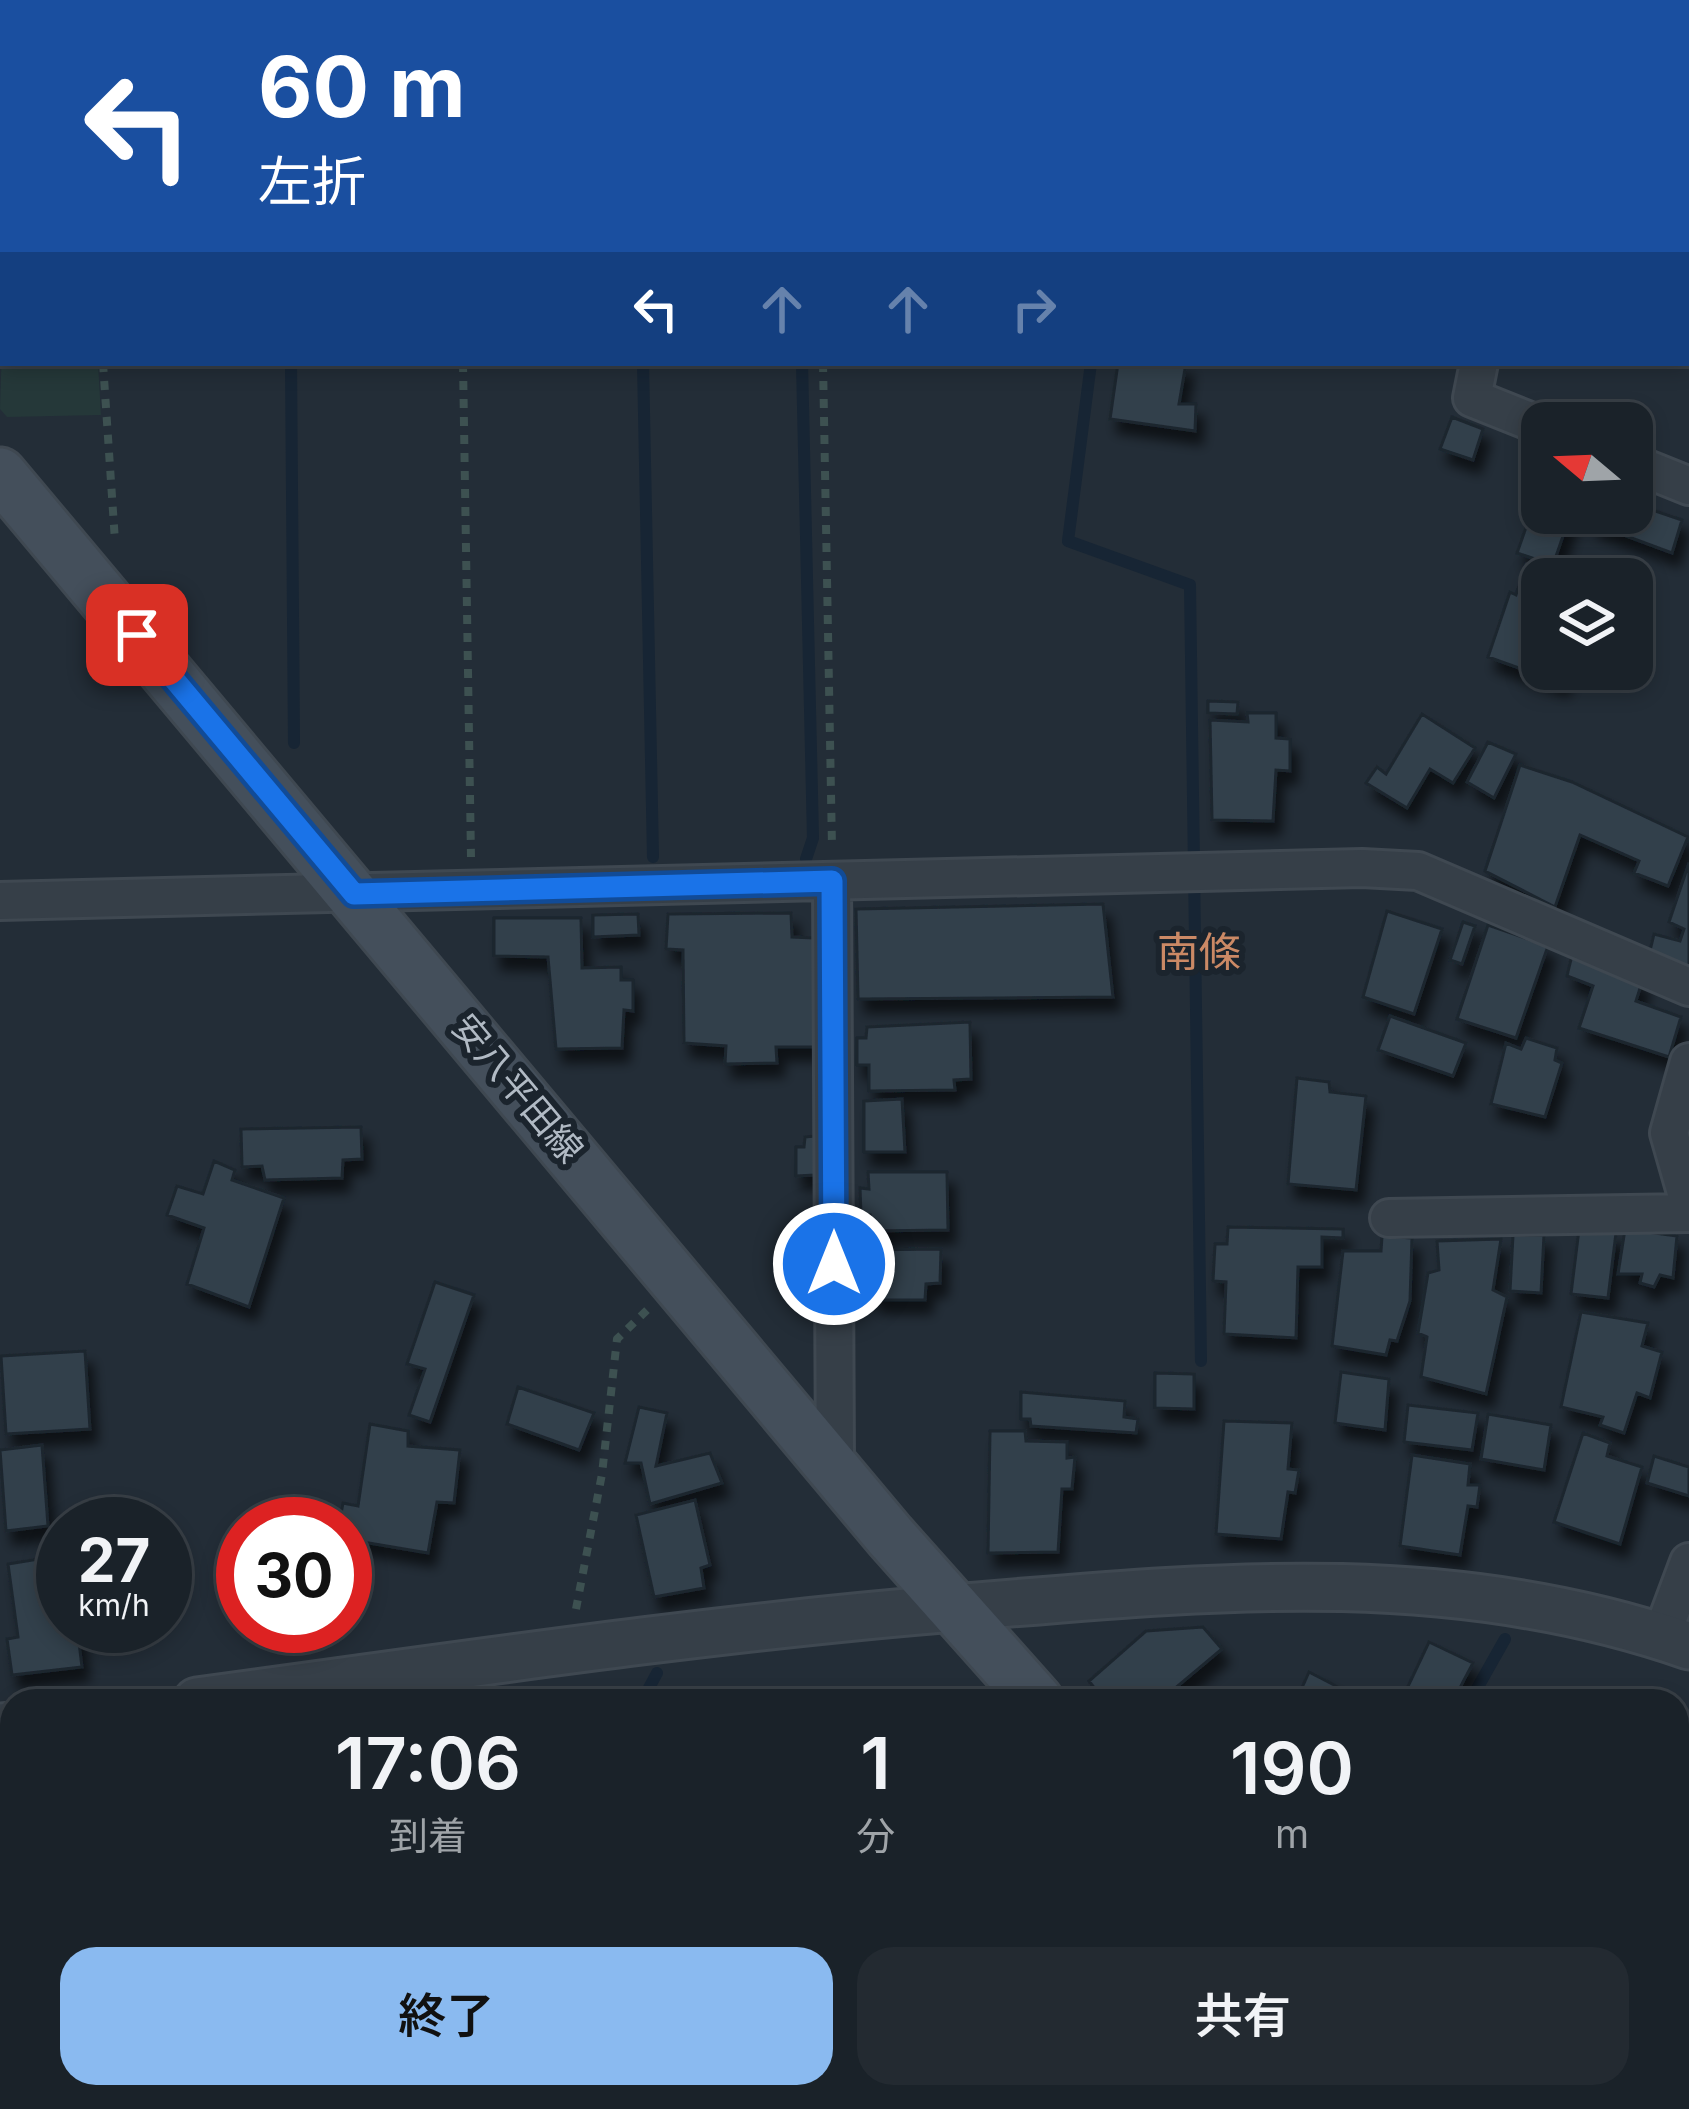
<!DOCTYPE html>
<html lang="ja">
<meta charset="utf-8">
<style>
:root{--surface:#1a2229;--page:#232a31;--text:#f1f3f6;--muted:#9fa4a8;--line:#383f46;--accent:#8abaf0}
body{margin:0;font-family:Inter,"Noto Sans JP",sans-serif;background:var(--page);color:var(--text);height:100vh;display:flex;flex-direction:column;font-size:45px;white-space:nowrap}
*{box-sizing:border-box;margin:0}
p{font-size:39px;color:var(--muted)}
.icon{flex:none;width:66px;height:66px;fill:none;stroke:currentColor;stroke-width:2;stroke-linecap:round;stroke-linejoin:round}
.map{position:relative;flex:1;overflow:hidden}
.sheet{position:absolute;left:0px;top:1689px;width:1689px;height:420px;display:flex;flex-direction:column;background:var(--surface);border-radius:36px 36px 0 0;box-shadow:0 6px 18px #0003,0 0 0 3px var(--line)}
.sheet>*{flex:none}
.top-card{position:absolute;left:0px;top:0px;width:1689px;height:366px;box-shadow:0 6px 18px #0003,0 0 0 3px var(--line);background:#1a4fa0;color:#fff;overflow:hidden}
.needle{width:78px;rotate:289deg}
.tools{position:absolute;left:1521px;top:402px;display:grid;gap:24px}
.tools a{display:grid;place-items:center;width:132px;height:132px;border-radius:24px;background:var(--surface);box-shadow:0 6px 18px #0003,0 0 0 3px var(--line);font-size:60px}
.speed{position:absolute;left:36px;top:1497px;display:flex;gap:24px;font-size:60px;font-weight:700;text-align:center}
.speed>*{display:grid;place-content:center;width:156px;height:156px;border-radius:50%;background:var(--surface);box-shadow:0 6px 18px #0003,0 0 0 3px var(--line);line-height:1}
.speed small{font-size:30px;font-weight:400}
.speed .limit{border:18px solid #d22;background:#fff;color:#111}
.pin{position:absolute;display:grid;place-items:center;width:102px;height:102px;color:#fff;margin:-51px;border-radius:24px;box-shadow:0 6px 18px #0006}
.me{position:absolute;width:132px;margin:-66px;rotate:0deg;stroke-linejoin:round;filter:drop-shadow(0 0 9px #0008)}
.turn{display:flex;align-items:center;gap:42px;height:252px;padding:0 60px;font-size:54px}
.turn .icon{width:156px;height:156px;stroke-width:2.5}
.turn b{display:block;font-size:84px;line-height:102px}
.lanes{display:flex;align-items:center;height:114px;padding:0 60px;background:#0003;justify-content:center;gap:60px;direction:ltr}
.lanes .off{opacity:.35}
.eta{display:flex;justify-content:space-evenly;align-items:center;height:204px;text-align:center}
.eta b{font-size:72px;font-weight:600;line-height:84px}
.primary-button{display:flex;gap:24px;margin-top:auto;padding:24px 60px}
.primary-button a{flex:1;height:138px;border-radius:36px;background:var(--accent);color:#111;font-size:48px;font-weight:600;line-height:138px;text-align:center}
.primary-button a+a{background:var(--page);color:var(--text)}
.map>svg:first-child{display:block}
.green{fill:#253839}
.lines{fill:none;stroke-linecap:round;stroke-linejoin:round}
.stream{stroke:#172534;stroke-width:12}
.building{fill:#323f4b;stroke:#1d262f;stroke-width:3;filter:url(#shadow)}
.minor-casing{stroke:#3f4851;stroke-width:42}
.tertiary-casing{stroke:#3f4851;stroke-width:51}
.secondary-casing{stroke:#3f4851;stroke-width:57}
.path{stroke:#3d5151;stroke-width:8;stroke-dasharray:9 9;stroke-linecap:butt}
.minor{stroke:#363f48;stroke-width:36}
.tertiary{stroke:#363f48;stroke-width:45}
.secondary{stroke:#444f5b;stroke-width:51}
.route-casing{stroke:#114b97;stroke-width:30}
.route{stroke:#1a73e8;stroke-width:21}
.labels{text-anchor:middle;stroke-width:12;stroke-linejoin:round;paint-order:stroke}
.street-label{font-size:36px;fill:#b1bac4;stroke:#1b242d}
.quarter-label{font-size:42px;fill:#cb8965;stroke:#1b242d}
</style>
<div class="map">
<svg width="1689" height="2109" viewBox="0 0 1689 2109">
<defs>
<filter id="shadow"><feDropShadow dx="7" dy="13" stdDeviation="6" flood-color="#0009"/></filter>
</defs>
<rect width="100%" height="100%" fill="#232d37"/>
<path class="green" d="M3,310V363H98L101,415L7,417L0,409Z"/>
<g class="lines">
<path class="stream" d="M277,0V3
M1123,3V0
M1686,82H1689
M0,258H3
M291,363L294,743
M643,363L653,857
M802,363L813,838L806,859
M1091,363L1068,541L1190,585L1201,1361
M642,1701L657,1673
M1470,1701L1505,1639
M412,2109L419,2097
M1239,2109L1246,2097"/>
</g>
<path class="building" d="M1118,363H1186L1179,404H1196L1195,431L1110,419Z
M1452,417L1483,429L1473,460L1440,449Z
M1542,482V513H1571L1553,565L1517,553Z
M1632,503L1682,520L1672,553L1591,523L1594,513H1632Z
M1526,564L1556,574L1560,564L1599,579H1542V669H1566L1561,683L1488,657L1510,592L1516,595Z
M1208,701L1238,702L1237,714L1208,713Z
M1247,713H1276V738L1290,739V771L1276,770L1273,821L1212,820L1210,720L1248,722Z
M1422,714L1475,748L1453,783L1430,769L1407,808L1366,783L1377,767L1386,774Z
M1488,742L1516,754L1494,798L1467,782Z
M1520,765L1572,782L1688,837L1668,886L1634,873L1639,861L1580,835L1555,907L1485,871Z
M1689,863V968L1649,955L1654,934L1680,941L1684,929L1669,922Z
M1103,904L1113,997L858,999L856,909Z
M1387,911L1442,929L1414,1014L1363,997Z
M791,913L792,937L815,938L818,1047H776L777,1063L725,1064L726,1046L684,1043L683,950L666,949L668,914Z
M638,914L639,935L593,937V915Z
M494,918H581L582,968L621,967V980H633V1011L624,1010L622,1048L556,1049L548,957L494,956Z
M1463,922L1475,926L1462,964L1450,960Z
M1488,925L1548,946L1516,1038L1457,1019Z
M1572,955L1643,979L1636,1001L1681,1017L1669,1057L1579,1028L1593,986L1567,976Z
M1390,1016L1466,1043L1453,1076L1378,1050Z
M970,1022L971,1079L954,1080L955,1090L869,1091V1065H857V1038H866L867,1027Z
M1526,1038L1557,1048L1555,1060L1562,1063L1545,1117L1491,1104L1506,1043L1521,1049Z
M1297,1078L1329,1082L1330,1092L1366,1096L1356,1190L1288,1184Z
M902,1099L905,1152H864V1101Z
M361,1127L362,1159L343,1160L342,1178L265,1180L262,1166L242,1167L241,1129Z
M815,1136L816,1175L796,1176V1147H804L805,1137Z
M214,1161L235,1170L232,1180L284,1198L249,1307L187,1284L204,1228L167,1215L177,1186L203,1194Z
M868,1172H947L948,1230L870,1231V1215H861L860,1188L869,1189Z
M1228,1227L1343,1229V1238L1322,1237V1267H1298L1296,1338L1224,1334L1226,1282L1213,1281L1215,1244H1227Z
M1579,1229L1616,1233L1608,1298L1571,1294Z
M1625,1229L1677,1236L1673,1278L1660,1275L1654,1287L1640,1283L1642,1274H1618Z
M1513,1235H1544L1541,1293L1510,1291Z
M1382,1236L1412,1238L1410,1301L1397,1341L1390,1340L1386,1355L1332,1346L1343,1251H1381Z
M1501,1239L1493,1290L1507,1297L1486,1394L1421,1377L1427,1337L1418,1333L1428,1273L1439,1270L1437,1241Z
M941,1249L940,1283L926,1284L925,1300H875L874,1283H861V1250Z
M435,1282L474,1295L430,1422L409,1415L425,1369L407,1364Z
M1581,1312L1648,1323L1642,1346L1662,1352L1650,1398L1637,1393L1624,1433L1600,1425L1603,1417L1561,1407Z
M85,1351L90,1429L6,1434L1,1356Z
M1341,1372L1389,1379L1385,1430L1335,1423Z
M1155,1373L1194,1374V1409L1155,1408Z
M518,1387L594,1413L579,1450L507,1424Z
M1021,1392L1125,1401L1124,1417L1138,1419L1136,1433L1031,1426L1030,1419H1021Z
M1408,1405L1478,1413L1472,1450L1404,1442Z
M639,1407L667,1413L656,1466L710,1453L722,1483L650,1504L641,1463H625Z
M1488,1414L1551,1425L1544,1470L1481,1459Z
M1224,1421L1292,1423L1288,1469L1299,1470L1295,1493L1288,1492L1281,1539L1216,1534Z
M370,1424L408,1431V1446L460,1450L454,1503L437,1502L428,1553L345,1539V1524H339L343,1503L358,1506Z
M990,1431H1025L1026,1441L1067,1442V1458L1075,1457L1072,1489H1062L1058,1552L988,1553Z
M1583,1433L1610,1443L1607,1456L1642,1467L1620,1544L1554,1522Z
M42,1445L48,1526L6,1531L0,1450Z
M1412,1455L1470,1464L1468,1485H1480L1477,1507L1468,1506L1460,1555L1400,1546Z
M1654,1456L1689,1467V1496L1647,1483Z
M695,1500L710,1565L701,1568L704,1588L654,1597L636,1515Z
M63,1555V1626H77L82,1667L12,1675L7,1639L18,1637L8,1564Z
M1203,1627L1222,1649L1160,1701H1104L1089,1681L1146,1631Z
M1429,1642L1473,1663L1453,1701H1401Z
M1309,1672L1365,1701H1296Z
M1677,1816L1689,1823V1882L1677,1876Z
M1689,2074V2109H1670L1677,2097Z
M440,2097H739L733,2109H433Z
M1041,2097H1121L1114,2109H1065Z
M1445,2097H1528L1521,2109H1448L1441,2104Z"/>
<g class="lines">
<defs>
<path id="minor" d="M1557,3L1558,0
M1686,57H1689
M0,286H3
M1479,363L1472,398L1542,426
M1632,463L1689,486
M832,881L835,1463
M0,901L1362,868L1418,871L1689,987
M1689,1062L1669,1133L1689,1203
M1389,1218L1689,1213
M1661,1637L1689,1562
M0,2106L12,2085
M826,2109L833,2097"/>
<path id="tertiary" d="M197,1701C448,1667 700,1629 953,1608C1204,1587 1446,1561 1689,1646
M0,1727L12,1726
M1677,2026L1689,2005
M1630,2109L1637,2097"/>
<path id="secondary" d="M0,474L890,1536L1037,1701
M1365,2097L1375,2109"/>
</defs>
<use href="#minor" class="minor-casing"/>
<use href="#tertiary" class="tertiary-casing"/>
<use href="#secondary" class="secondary-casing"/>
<path class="path" d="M92,0V3
M453,0V3
M815,0V3
M103,363L115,541
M463,363L471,857
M823,363L832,847
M576,1609L602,1474L617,1339L647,1310"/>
<use href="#minor" class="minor"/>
<use href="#tertiary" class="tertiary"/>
<use href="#secondary" class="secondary"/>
</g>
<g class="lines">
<defs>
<path id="route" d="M137,635L354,894L832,881L834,1264"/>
</defs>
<use href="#route" class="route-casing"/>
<use href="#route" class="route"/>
</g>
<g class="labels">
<g class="street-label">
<text transform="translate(518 1088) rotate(50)" y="13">安八平田線</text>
</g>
<g class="quarter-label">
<text x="1199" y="967">南條</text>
</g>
</g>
</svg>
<div class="tools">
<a><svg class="needle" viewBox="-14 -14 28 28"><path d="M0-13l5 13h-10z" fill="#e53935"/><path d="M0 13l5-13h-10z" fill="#9fa4a8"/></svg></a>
<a><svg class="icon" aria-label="layers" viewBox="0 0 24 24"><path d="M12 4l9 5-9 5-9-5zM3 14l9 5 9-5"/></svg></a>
</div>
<div class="speed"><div>27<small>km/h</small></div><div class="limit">30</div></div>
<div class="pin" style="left:137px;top:635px;background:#d93025"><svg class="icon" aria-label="arrive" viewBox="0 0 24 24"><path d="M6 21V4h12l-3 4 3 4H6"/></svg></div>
<svg class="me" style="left:834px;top:1264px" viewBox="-20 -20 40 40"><circle r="17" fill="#1a73e8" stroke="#fff" stroke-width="3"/><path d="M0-11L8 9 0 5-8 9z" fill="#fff"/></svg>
<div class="top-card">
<div class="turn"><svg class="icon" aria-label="left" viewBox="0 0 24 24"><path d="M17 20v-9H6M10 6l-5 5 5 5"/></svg><div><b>60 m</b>左折</div></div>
<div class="lanes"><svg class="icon" aria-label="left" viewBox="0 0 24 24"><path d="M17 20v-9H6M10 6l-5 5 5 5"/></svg><svg class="icon off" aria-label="ahead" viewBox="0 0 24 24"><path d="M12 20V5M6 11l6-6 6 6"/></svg><svg class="icon off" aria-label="ahead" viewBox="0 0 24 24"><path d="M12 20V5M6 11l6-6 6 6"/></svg><svg class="icon off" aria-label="right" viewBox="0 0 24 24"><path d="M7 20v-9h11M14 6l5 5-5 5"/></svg></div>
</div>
<section class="sheet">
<div class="eta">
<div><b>17:06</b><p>到着</p></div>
<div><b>1</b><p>分</p></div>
<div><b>190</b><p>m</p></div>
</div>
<div class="primary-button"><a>終了</a><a>共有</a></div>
</section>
</div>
